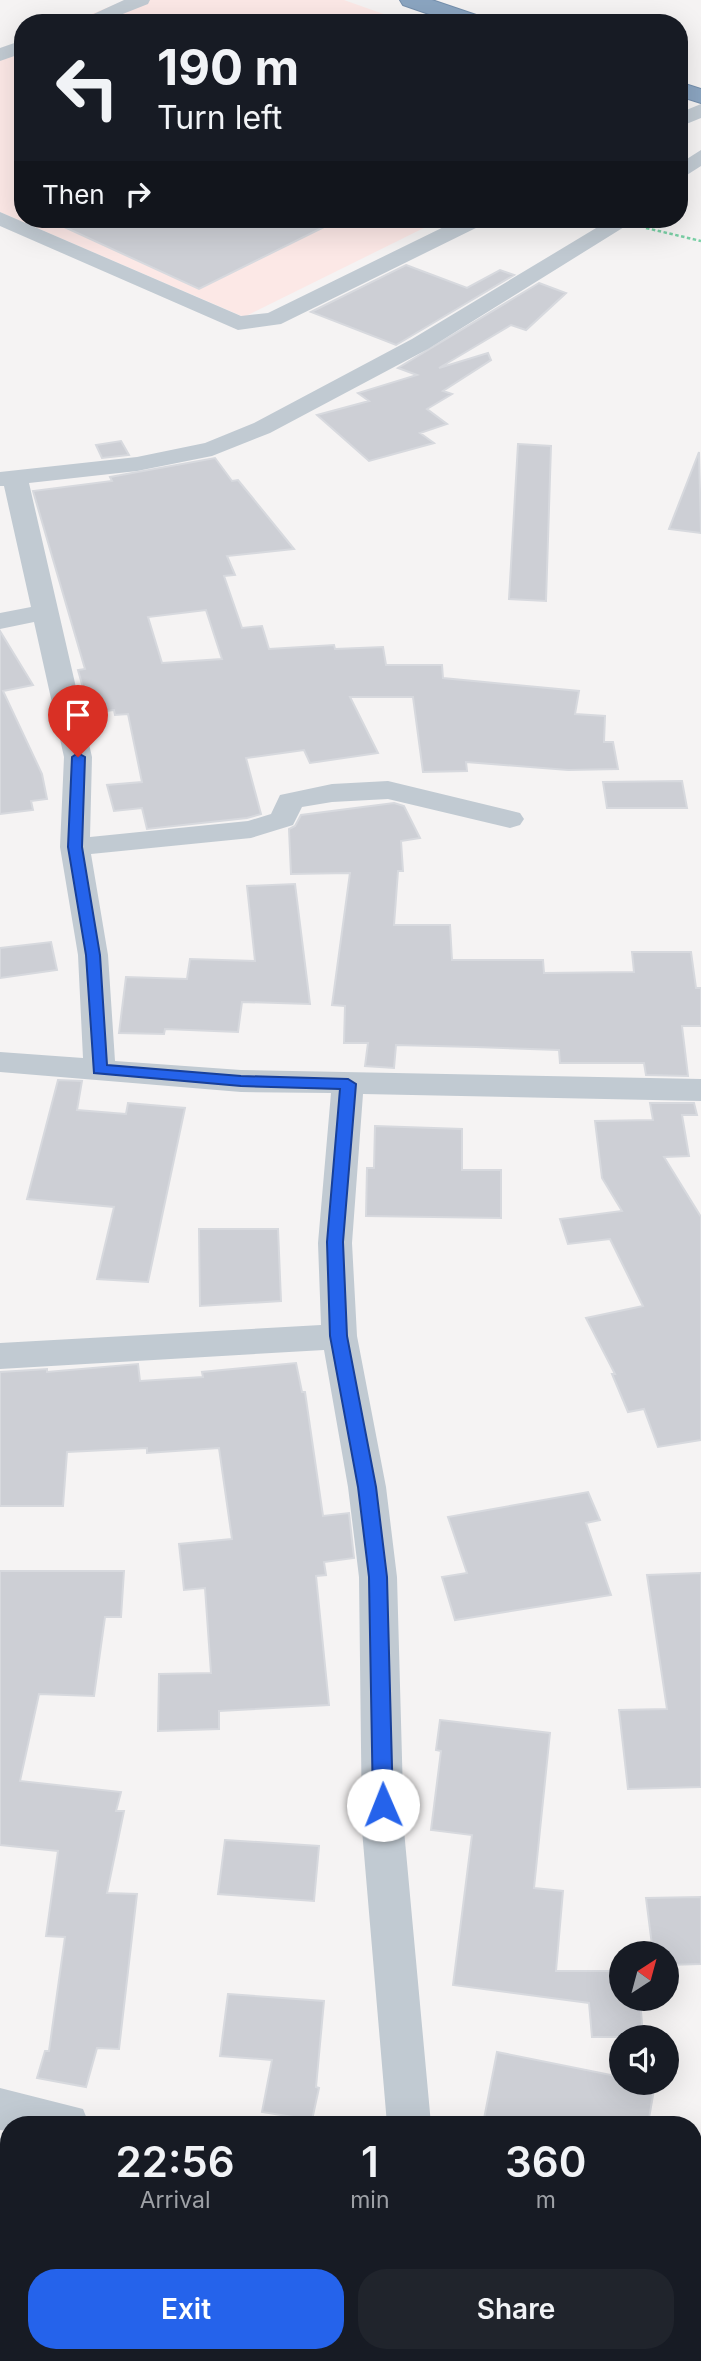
<!DOCTYPE html>
<style>
:root{--surface:#171b24;--page:#20242c;--text:#f1f3f6;--muted:#9ea1a6;--accent:#2563eb}
body{margin:0;font-family:Inter,sans-serif;background:var(--page);color:var(--text);height:100vh;display:flex;flex-direction:column;font-size:26px;white-space:nowrap}
*{box-sizing:border-box;margin:0}
p{font-size:23px;color:var(--muted)}
.icon{flex:none;width:38px;height:38px;fill:none;stroke:currentColor;stroke-width:2;stroke-linecap:round;stroke-linejoin:round}
.map{position:relative;flex:1;overflow:hidden}
.details{position:absolute;left:0px;top:2116px;width:702px;height:247px;display:flex;flex-direction:column;background:var(--surface);border-radius:28px 28px 0 0;box-shadow:0 7px 28px #0002}
.details>*{flex:none}
.guide{position:absolute;left:14px;top:14px;width:674px;height:214px;border-radius:28px;box-shadow:0 7px 28px #0002;background:#171b24;color:var(--text);overflow:hidden}
.needle{width:46px;rotate:36deg}
.tools{position:absolute;left:609px;top:1941px;display:grid;gap:14px}
.tools a{display:grid;place-items:center;width:70px;height:70px;border-radius:50%;background:var(--surface);box-shadow:0 7px 28px #0002;font-size:35px}
.pin{position:absolute;display:grid;place-items:center;width:60px;height:60px;color:#fff;margin:-72px -30px;border-radius:50% 50% 50% 0;rotate:-45deg;box-shadow:0 0 7px #0007}
.pin .icon{rotate:45deg}
.me{position:absolute;width:77px;margin:-38px;rotate:359deg;stroke-linejoin:round;filter:drop-shadow(0 0 5px #0008)}
.turn{display:flex;align-items:center;gap:24px;height:147px;padding:0 28px;font-size:32px}
.turn .icon{width:91px;height:91px;stroke-width:2.5}
.turn b{display:block;font-size:49px;line-height:60px}
.then{display:flex;align-items:center;height:66px;padding:0 28px;background:#0003;gap:14px;font-size:26px}
.eta{display:flex;justify-content:space-evenly;align-items:center;height:119px;text-align:center}
.eta b{font-size:42px;font-weight:600;line-height:49px}
.action{display:flex;gap:14px;margin-top:auto;padding:14px 28px}
.action a{flex:1;height:80px;border-radius:28px;background:var(--accent);color:#fff;font-size:28px;font-weight:600;line-height:80px;text-align:center}
.action a+a{background:var(--page);color:var(--text)}
.map>svg:first-child{display:block}
.medical{fill:#fce8e6}
.building{fill:#cdcfd5;stroke:#d7d9de;stroke-width:2;fill-rule:evenodd}
.lines{fill:none;stroke-linecap:round;stroke-linejoin:round}
.highway-casing{stroke:#7690ad;stroke-width:2}
.path{stroke:#7ad0a6;stroke-width:2.5;stroke-dasharray:3.5 2.5;stroke-linecap:butt}
.minor{fill:#c1cad2;fill-rule:evenodd}
.highway{fill:#8ba5c1;fill-rule:evenodd}
.route{fill:#2563eb;stroke:#184099;stroke-width:2}
</style>
<div class="map">
<svg width="701" height="2361" viewBox="0 0 701 2361">
<rect width="100%" height="100%" fill="#f5f3f3"/>
<path class="medical" d="M126,0H344L409,23H69Z
M23,41V219H442L244,317L0,212V50Z"/>
<path class="building" d="M47,219H340L199,289Z
M406,265L467,288L500,270L514,275L396,345L311,312Z
M539,283L566,293L526,330L511,325L439,368L488,353L491,360L443,391L452,394L427,409L447,424L420,433L434,443L369,461L317,415L369,401L358,393L417,375L398,368Z
M121,441L129,455L102,458L96,445Z
M518,444L551,446L546,601L509,599Z
M699,452L701,533L669,529Z
M215,458L232,481L238,480L294,549L227,556L235,575L224,576L242,628L262,626L269,649L334,645L335,649L383,647L386,665H442L443,678L579,691L575,714L605,716L604,742H613L618,769L568,770L466,762L467,771L423,772L413,697H350L378,753L310,763L304,750L246,758L261,814L247,818L147,829L142,808L114,811L107,785L142,782L128,714L115,715L114,710L90,713L78,670L85,669L33,491L112,481L110,477ZM206,610L222,659L162,663L148,617Z
M0,631L33,685L3,691L42,774L47,799L31,801L33,810L0,814Z
M682,781L687,808H607L603,782Z
M394,803L404,806L420,838L401,841L403,871H398L394,925H450L452,960H543L544,973L634,972L632,952H691L696,988H701V1026H682L688,1076L646,1075L644,1063H560L559,1050L476,1047L396,1045L394,1068L365,1066L368,1043H344L345,1006L332,1005L350,873L291,874L289,829L295,826L301,815Z
M295,884L310,1004L242,1002L238,1032L165,1029L164,1034L119,1033L126,977L187,979L190,959L255,961L247,886Z
M51,942L57,970L0,978V948Z
M58,1080L82,1081L77,1110L126,1114L128,1103L185,1108L148,1282L97,1279L114,1207L27,1199Z
M650,1103H694L697,1115H682L689,1156L664,1157L701,1217V1440L658,1447L644,1409L628,1412L612,1374H615L586,1318L643,1306L610,1239L568,1244L560,1219L622,1211L602,1178L595,1121L653,1120Z
M375,1126L462,1129V1170H501V1218L366,1216L367,1168H374Z
M199,1229H278L281,1301L200,1306Z
M296,1363L302,1392H305L323,1516L349,1513L354,1558L324,1562L326,1575L316,1576L329,1705L219,1711V1729L158,1731L159,1674L211,1673L205,1588L184,1590L179,1544L232,1539L219,1448L147,1453V1448L67,1452L63,1506H0V1372L47,1369V1372L138,1364L140,1381L203,1377L202,1372Z
M588,1492L600,1520L586,1523L611,1595L455,1620L442,1577L467,1573L448,1517Z
M0,1571H124L121,1617H105L94,1696L39,1694L20,1781L121,1792L116,1811H124L107,1893L137,1894L119,2049L97,2048L86,2087L37,2078L45,2051H49L65,1937L46,1936L58,1851L0,1845Z
M701,1573V1787L628,1789L619,1710L667,1709L647,1575Z
M440,1720L550,1733L534,1888L563,1891L556,1971H621V1998H640L643,2037H592L589,2003L453,1985L472,1835L431,1830L441,1751L436,1750Z
M225,1840L319,1846L314,1901L218,1894Z
M701,1897V1964L667,1965V1953H653L646,1898Z
M228,1994L324,2001L316,2087L319,2088L312,2120L262,2112L272,2060L220,2056Z
M497,2052L621,2077V2082L655,2084L648,2124H483Z"/>
<g class="lines">
<defs>
<path id="highway" d="M400,0H432L485,18L488,23H455L403,5Z
M679,82L701,89V103L679,96Z"/>
</defs>
<use href="#highway" class="highway-casing"/>
<path class="path" d="M646,228L701,241"/>
<path class="minor" d="M124,0H150L148,4L100,23H74Z
M23,40V53L0,61V48Z
M701,104V118L679,127V113Z
M701,150V166L679,180V164Z
M0,212L241,316L268,313L460,219H487L484,224L281,324L238,330L0,226Z
M611,219H637L428,349L270,433L212,456L137,471L29,483L92,757L90,837L248,821L271,814L280,795L332,784L388,781L520,813L524,819L520,825L510,828L388,799L332,802L302,807L293,825L251,838L91,854L108,955L115,1061L241,1070L701,1079V1101L363,1094L352,1243L357,1336L386,1487L397,1577L404,1830L431,2124H387L362,1830L359,1577L348,1487L324,1350L0,1369V1343L321,1325L318,1243L331,1093L241,1092L0,1072V1052L83,1058L78,955L60,847L64,757L34,622L0,629V613L31,607L4,486H0V472L137,457L205,443L254,423L412,339Z
M0,2088L83,2109L89,2124H9V2131L0,2130Z
M693,2223L701,2225V2269L693,2267Z
M511,2354H560L557,2361H508Z"/>
<use href="#highway" class="highway"/>
</g>
<path class="route" d="M78,753L85,757L82,847L100,955L107,1065L241,1076L348,1079L356,1084L343,1242L347,1336L376,1487L387,1577L393,1805L390,1811H376L373,1805L369,1577L358,1487L330,1336L327,1242L340,1089L241,1086L94,1073L86,955L68,847L72,757Z"/>
</svg>
<div class="tools">
<a><svg class="needle" viewBox="-14 -14 28 28"><path d="M0-13l5 13h-10z" fill="#e53935"/><path d="M0 13l5-13h-10z" fill="#9ea1a6"/></svg></a>
<a><svg class="icon" aria-label="sound" viewBox="0 0 24 24"><path d="M4 9h4l5-4v14l-5-4H4zM17 9q2 3 0 6"/></svg></a>
</div>
<div class="pin" style="left:78px;top:757px;background:#d93025"><svg class="icon" aria-label="arrive" viewBox="0 0 24 24"><path d="M6 21V4h12l-3 4 3 4H6"/></svg></div>
<svg class="me" style="left:383px;top:1805px" viewBox="-20 -20 40 40"><circle r="19" fill="#fff"/><path d="M0-13L10 11 0 6-10 11z" fill="#2563eb"/></svg>
<div class="guide">
<div class="turn"><svg class="icon" aria-label="left" viewBox="0 0 24 24"><path d="M17 20v-9H6M10 6l-5 5 5 5"/></svg><div><b>190 m</b>Turn left</div></div>
<div class="then">Then<svg class="icon" aria-label="right" viewBox="0 0 24 24"><path d="M7 20v-9h11M14 6l5 5-5 5"/></svg></div>
</div>
<section class="details">
<div class="eta">
<div><b>22:56</b><p>Arrival</p></div>
<div><b>1</b><p>min</p></div>
<div><b>360</b><p>m</p></div>
</div>
<div class="action"><a>Exit</a><a>Share</a></div>
</section>
</div>
